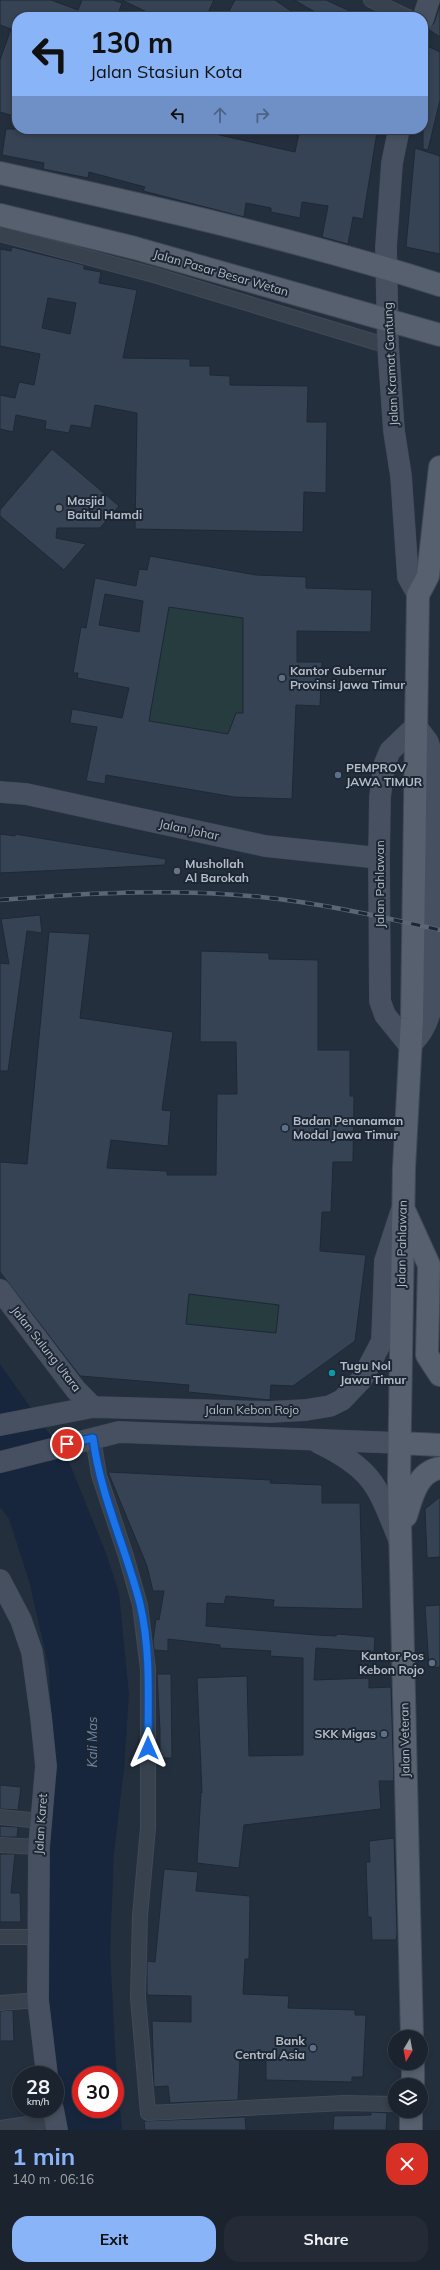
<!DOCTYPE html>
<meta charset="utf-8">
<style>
:root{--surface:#1b232e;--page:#242b36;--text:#f1f3f6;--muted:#a0a4aa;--line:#39404a;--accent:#8ab4f8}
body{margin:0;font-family:Mulish,sans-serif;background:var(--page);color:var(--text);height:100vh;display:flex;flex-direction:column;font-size:15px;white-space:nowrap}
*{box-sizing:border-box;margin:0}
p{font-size:13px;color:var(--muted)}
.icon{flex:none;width:22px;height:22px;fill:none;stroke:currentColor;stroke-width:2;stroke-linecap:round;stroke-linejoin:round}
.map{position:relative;height:2130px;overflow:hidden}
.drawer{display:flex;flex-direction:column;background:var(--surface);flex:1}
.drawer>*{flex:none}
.banner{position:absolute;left:12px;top:12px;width:416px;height:122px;border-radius:16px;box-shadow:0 2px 6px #0003,0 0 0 1px var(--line);background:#8ab4f8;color:#111;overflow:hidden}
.needle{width:26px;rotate:190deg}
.fabs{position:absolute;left:388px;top:2030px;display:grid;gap:8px}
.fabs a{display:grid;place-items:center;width:40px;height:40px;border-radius:50%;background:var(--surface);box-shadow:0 2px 6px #0003,0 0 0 1px var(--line);font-size:20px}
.speed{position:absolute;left:12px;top:2066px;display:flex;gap:8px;font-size:20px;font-weight:700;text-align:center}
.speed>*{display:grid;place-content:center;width:52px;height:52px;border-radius:50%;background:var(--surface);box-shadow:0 2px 6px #0003,0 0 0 1px var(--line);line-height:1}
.speed small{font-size:10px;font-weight:400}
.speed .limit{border:6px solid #d22;background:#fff;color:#111}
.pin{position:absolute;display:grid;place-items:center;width:34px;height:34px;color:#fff;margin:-17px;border:2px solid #fff;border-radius:50%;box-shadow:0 1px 4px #0007}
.me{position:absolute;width:44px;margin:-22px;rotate:0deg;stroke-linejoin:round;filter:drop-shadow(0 0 3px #0008)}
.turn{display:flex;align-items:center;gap:14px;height:84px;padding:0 12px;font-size:18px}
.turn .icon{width:52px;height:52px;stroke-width:2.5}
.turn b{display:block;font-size:28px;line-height:34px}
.lanes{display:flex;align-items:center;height:38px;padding:0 12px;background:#0003;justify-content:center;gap:20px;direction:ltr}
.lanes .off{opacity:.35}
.round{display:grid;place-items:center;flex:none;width:42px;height:42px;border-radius:16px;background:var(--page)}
.head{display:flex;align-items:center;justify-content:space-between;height:68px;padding:0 12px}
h1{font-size:24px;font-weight:700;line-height:30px;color:var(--accent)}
.action{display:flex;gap:8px;margin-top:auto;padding:8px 12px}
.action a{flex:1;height:46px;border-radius:16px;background:var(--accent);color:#111;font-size:16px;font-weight:700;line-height:46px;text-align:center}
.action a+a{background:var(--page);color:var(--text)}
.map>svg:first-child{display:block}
.green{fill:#263c3f}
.water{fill:#17263c;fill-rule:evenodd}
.building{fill:#364354;stroke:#1f2835;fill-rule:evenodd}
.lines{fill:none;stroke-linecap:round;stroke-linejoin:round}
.street-casing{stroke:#414a57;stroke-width:16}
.secondary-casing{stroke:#414a57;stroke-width:22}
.primary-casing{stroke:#414a57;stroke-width:24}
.street{stroke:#38414e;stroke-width:14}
.secondary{stroke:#465061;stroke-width:21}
.primary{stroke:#56606e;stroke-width:22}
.rail-casing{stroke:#5a6575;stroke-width:4.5}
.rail{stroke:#1d2633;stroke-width:3;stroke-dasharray:9;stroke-linecap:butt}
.route-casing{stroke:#114b97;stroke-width:10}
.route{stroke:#1a73e8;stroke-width:7}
.worship-dot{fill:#6b7280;stroke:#1d2633;stroke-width:1.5}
.service-dot{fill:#5c6f8a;stroke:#1d2633;stroke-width:1.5}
.culture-dot{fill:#0f9aa8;stroke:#1d2633;stroke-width:1.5}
.labels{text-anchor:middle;stroke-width:4;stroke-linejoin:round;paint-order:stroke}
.street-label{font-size:12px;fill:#b4bcc9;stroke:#1d2633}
.poi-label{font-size:12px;font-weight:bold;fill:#b4bcc9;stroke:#1d2633;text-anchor:start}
.water-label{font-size:13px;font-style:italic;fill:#6d86a8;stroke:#1d2633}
</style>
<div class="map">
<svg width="440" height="2130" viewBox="0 0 440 2130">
<rect width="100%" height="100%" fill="#242f3e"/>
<path class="green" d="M169,607L243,618V713H236L228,734L149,721Z
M189,1293L279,1305L276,1333L186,1324Z"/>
<path class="water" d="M0,1364L69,1462L106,1553L119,1593L129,1694L124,1769L114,1854L110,1951L116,2063L122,2130H60L55,2109V2075H51L45,1933L53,1753L49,1668L29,1581L9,1519L0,1507ZM81,2075H115V2109H81Z"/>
<path class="building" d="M0,0H51L78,10L82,0H113L122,3L117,17H17V117L0,112V60L11,29L0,25Z
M122,0H214L206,17H157Z
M235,0H275L300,17H235L228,13Z
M294,0H326L363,17H324Z
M440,5V37L428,29L434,23Z
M423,44L440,52V100L428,150L423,149Z
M6,129H53L74,133V129H193L295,152L300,129H375L374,131L377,132L363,219L353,217L348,244L322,237L328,206L302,202L300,218L271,212V208L246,203L244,217L143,191L145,187L89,172L88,178L43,169L44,163L2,155Z
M415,148L440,156V254L406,247Z
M12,247L84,265V269L101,272L99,283L137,290L123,358L190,359V366H210V375L230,376V385L308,386L307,422H327L326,493L304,492L303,532L135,529L137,413L95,405L91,428L71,425L69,433L45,429L46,421L16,415L13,432L0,429V395L15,398L19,382L34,385L40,354L0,346V249L11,251ZM48,298L76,303L70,334L42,328Z
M52,449L119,506L100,528H57L56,538L86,544L64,570L0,516V510Z
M150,556L256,575L306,577V588L372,590L371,632L297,631V662H322L320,706L296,705L292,799L234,797L106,775L105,784L86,781L97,727L70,723L72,709L122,718L129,688L77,678L78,673H73L81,627L86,628L95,578L136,586L139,569L147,570ZM105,594L143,601L139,632L99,625ZM169,607L243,618V713H236L228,734L149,721Z
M0,834L15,836V834L166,859L165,865L0,873Z
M40,915L42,933L27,931L8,1071H0V963L9,964L1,919Z
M49,932L90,934L80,1018L173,1032L162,1110L171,1111L168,1146L111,1140L107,1168L167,1171V1175H216L217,1094H237L236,1042H200L201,951L269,953V959L318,960V1050H350V1096H354L353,1162H333L331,1212H322L320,1251L366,1255L355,1341L293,1386L271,1385L270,1400L188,1392L189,1385L80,1376L0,1272V1162L27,1164ZM189,1294L279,1305L276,1333L186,1324Z
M108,1472L271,1480L270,1483L322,1485V1503H360L363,1609L273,1607L274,1600L226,1596L224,1604L207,1603L206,1626L317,1635L336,1636L337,1634L375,1637L374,1652L316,1648L314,1680L369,1678V1688L391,1687L394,1781H379L381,1809L244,1825L239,1868L197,1863L201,1792L202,1793L197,1678L247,1676L249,1756L303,1755V1658L270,1656L271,1651L220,1648V1645L168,1639V1651L154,1650L153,1641L156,1619L159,1620L164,1591H153L147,1566Z
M440,1497V1557L427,1558L425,1509Z
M440,1605V1667L429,1668L425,1606Z
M157,1674H171L172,1758H160V1730Z
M0,1785L21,1787L18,1810L0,1809Z
M0,1826L18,1827L17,1837H0Z
M394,1838L397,1934L396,1940H372L371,1917H368L366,1862H370L369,1841Z
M0,1854H15L11,1893H20L21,1922H0Z
M164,1869L198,1872L196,1891L250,1896L249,1959H245L243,1994L289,1996L288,2008L355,2010V2015H366L363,2077H352V2082L266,2080V2060L240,2058L238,2100L170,2103L168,2086L154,2087L152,2021L191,2022V1996L147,1995V1961L155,1962Z
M13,2010L14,2041H0V2011Z
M371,2112L387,2113L386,2130H333L334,2116L371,2115Z
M245,2117L246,2130H145L144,2121Z"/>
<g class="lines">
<defs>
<path id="street" d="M371,0L408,17
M0,234L154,275L388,346
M93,1438L99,1475L126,1556L140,1605L148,1669V1828L140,1916L138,1998L148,2113L344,2103L395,2104
M0,1817L41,1821
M0,1845L39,1847
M0,1937H38
M0,2003L38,2000
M0,2128L54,2120"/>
<path id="secondary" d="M423,19L429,0
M399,129L392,163L386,247L388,346L394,431L401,476L408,577L418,595
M416,726L428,742L436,770L430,1012C426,1027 420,1035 410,1046L385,1015L380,1001L379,858L380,797L383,774L385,763L390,751Z
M0,792L26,794L265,846L379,858
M0,1290L76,1390L93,1407
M0,1425L93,1407L269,1412L306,1410L330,1406L342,1400L362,1379L382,1341L385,1261L401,1212
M319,1443C375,1470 378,1488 400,1542
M0,1462L119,1432L400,1443
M0,1580L21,1620L32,1652L41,1717L46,1766L39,1847L38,2000L47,2075
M53,2109L57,2130"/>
<path id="primary" d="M0,173C148,206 296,239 440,285
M0,215L135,248L440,335
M405,1212L429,1265L427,1355L440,1375
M400,1443L440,1445
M406,1516C412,1497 417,1472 440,1468
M412,2037L399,1481L404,1168L412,1019L418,595L428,576L440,467
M413,2063V2085
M411,2111V2130"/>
</defs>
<use href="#street" class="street-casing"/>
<use href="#secondary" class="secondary-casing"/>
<use href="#primary" class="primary-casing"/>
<use href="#street" class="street"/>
<use href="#secondary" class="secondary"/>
<use href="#primary" class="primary"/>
<defs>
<path id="rail" d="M0,900C87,893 174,888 261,897C321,903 381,917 440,930"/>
</defs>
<use href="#rail" class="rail-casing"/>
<use href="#rail" class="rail"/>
</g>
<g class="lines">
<defs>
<path id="route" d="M67,1444L93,1438C100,1495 126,1548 140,1604C151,1650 148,1701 148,1748"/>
</defs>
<use href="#route" class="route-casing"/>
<use href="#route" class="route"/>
</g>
<g class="worship-dot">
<circle cx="59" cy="508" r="4"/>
<circle cx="177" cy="871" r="4"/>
</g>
<g class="service-dot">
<circle cx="282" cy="678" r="4"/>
<circle cx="338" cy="775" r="4"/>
<circle cx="285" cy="1128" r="4"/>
<circle cx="432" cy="1663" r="4"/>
<circle cx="384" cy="1734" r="4"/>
<circle cx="313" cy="2048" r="4"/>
</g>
<circle class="culture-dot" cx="332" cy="1373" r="4"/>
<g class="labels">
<g class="street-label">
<text transform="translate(221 273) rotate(16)" y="4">Jalan Pasar Besar Wetan</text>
<text transform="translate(391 364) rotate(-93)" y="4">Jalan Kramat Gantung</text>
<text transform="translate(189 830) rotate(12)" y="4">Jalan Johar</text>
<text transform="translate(380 884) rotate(-90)" y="4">Jalan Pahlawan</text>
<text transform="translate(402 1244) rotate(-89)" y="4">Jalan Pahlawan</text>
<text transform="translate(46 1349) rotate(52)" y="4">Jalan Sulung Utara</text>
<text x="252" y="1414">Jalan Kebon Rojo</text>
<text transform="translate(405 1740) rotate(-91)" y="4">Jalan Veteran</text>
<text transform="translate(41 1824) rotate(-86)" y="4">Jalan Karet</text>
</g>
<g class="poi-label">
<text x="67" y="505">Masjid<tspan x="67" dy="14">Baitul Hamdi</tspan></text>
<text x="290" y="675">Kantor Gubernur<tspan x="290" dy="14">Provinsi Jawa Timur</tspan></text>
<text x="346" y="772">PEMPROV<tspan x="346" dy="14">JAWA TIMUR</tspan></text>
<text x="185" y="868">Mushollah<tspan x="185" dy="14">Al Barokah</tspan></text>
<text x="293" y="1125">Badan Penanaman<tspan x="293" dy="14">Modal Jawa Timur</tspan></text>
<text x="340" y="1370">Tugu Nol<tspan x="340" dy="14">Jawa Timur</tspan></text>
<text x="424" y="1660" text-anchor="end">Kantor Pos<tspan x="424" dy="14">Kebon Rojo</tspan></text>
<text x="376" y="1738" text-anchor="end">SKK Migas</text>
<text x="305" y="2045" text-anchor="end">Bank<tspan x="305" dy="14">Central Asia</tspan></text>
</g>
<g class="water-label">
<text transform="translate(92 1742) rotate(-90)" y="5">Kali Mas</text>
</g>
</g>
</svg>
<div class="fabs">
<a><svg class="needle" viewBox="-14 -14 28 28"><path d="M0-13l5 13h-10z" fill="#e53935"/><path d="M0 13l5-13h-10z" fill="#a0a4aa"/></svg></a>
<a><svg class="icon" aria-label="layers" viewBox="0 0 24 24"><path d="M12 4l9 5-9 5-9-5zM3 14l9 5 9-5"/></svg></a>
</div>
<div class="speed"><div>28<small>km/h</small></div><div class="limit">30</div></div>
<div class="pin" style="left:67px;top:1444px;background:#d93025"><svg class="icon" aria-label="arrive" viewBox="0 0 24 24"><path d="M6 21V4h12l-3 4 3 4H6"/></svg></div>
<svg class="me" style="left:148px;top:1748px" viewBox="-20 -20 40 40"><path d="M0-17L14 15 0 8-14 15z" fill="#1a73e8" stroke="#fff" stroke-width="4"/></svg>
<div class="banner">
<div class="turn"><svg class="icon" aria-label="left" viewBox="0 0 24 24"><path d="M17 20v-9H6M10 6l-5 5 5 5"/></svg><div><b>130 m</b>Jalan Stasiun Kota</div></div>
<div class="lanes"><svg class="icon" aria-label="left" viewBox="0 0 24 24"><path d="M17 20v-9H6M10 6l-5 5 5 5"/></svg><svg class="icon off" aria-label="ahead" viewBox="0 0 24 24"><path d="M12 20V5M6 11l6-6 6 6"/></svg><svg class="icon off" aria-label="right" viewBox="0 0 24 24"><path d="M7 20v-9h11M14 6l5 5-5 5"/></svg></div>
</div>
</div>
<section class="drawer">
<div class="head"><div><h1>1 min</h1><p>140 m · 06:16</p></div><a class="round" style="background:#d93025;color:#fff"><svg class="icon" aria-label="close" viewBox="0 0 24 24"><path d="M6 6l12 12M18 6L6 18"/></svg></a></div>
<div class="action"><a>Exit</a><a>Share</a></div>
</section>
